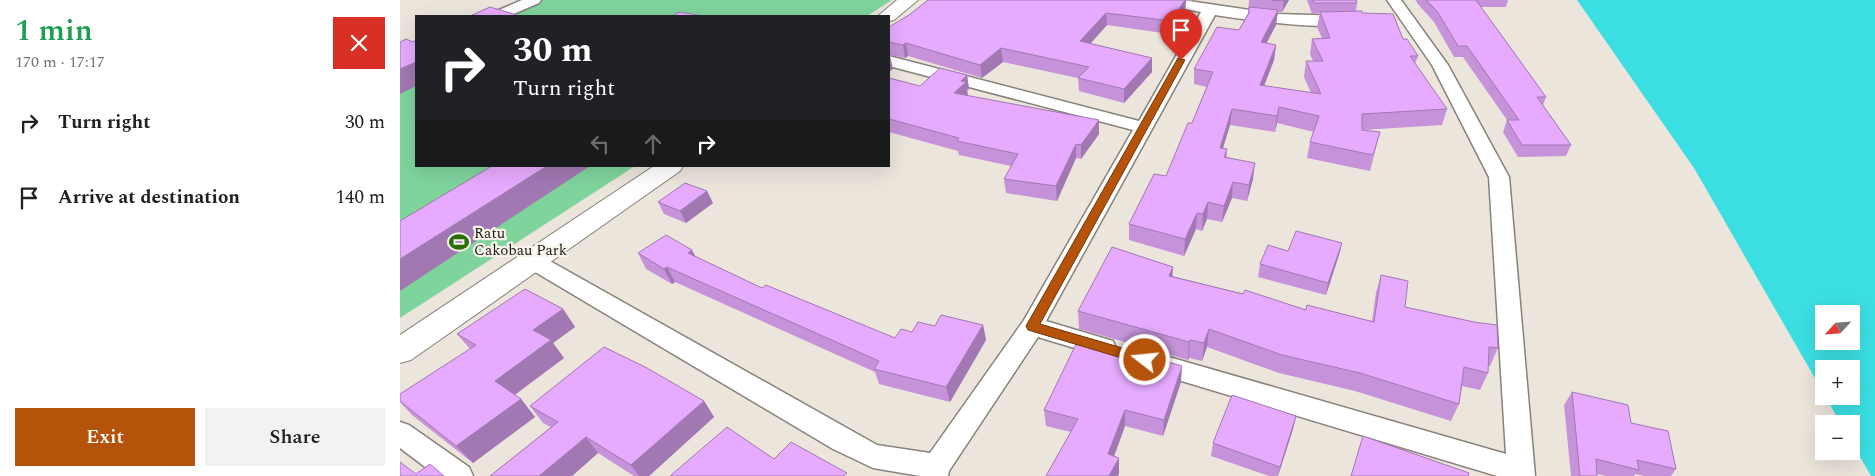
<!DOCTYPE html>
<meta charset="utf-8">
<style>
:root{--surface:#fff;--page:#f2f2f2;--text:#202124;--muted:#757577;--accent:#b45309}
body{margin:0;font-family:Spectral,serif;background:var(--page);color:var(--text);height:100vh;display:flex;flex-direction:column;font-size:19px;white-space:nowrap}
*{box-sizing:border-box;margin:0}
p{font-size:16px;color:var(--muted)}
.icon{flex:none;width:28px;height:28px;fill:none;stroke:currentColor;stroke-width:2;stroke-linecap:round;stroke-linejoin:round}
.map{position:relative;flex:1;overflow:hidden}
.panel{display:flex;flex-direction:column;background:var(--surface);width:400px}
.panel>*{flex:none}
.banner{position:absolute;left:15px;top:15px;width:475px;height:152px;border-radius:0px;box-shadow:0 5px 20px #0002;background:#202124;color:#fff;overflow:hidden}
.needle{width:32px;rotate:244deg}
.fabs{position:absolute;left:1415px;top:305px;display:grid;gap:10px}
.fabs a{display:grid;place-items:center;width:45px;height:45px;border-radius:0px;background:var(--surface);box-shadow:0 5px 20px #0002;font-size:25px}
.pin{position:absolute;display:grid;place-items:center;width:42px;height:42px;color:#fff;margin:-51px -21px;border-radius:50% 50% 50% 0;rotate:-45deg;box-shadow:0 0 5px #0007}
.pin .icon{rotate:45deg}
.me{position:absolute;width:55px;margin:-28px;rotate:286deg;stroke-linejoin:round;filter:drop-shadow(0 0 4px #0008)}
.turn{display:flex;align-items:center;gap:18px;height:105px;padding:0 15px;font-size:22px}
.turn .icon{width:65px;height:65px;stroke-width:2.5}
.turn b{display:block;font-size:35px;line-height:42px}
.lanes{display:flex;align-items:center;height:48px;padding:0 15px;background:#0003;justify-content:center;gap:25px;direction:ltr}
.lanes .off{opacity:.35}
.round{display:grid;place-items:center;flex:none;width:52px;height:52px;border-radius:0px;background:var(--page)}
.summary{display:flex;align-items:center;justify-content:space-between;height:85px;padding:0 15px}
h1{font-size:30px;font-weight:600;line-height:38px;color:#1e9e55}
.button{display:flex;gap:10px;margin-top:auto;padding:10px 15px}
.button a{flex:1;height:58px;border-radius:0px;background:var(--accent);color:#fff;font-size:20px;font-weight:600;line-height:58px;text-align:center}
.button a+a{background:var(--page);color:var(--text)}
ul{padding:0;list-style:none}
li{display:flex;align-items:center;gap:15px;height:75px;padding:0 15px}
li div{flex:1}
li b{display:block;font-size:19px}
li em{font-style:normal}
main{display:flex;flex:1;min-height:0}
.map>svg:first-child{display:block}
.green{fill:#7fd49c}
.water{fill:#3bdfe3;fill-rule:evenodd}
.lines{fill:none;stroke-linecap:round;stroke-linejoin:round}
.minor-casing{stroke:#87827a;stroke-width:3}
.primary-casing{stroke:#87827a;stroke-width:2}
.minor{fill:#fff;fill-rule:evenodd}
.primary{fill:#fff;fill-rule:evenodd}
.wall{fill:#c693da}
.shaded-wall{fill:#a178b2}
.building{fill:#e6abfe;stroke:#a178b2}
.route{fill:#b45309;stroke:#753606}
.labels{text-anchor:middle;stroke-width:4.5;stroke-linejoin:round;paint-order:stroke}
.poi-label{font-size:15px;fill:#1b1916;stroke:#f8f3e9;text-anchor:start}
</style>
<main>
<section class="panel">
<div class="summary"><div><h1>1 min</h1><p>170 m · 17:17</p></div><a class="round" style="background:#d93025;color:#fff"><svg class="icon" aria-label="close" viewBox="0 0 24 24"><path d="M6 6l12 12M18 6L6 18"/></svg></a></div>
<ul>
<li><svg class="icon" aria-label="right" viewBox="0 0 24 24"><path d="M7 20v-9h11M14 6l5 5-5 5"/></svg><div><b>Turn right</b></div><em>30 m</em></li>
<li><svg class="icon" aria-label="arrive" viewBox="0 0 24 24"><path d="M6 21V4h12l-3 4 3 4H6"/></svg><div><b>Arrive at destination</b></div><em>140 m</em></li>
</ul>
<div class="button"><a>Exit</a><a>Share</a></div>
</section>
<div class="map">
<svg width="1475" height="476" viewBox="0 0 1475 476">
<rect width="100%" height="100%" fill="#ebe5dc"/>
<path class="green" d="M138,0H492L467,16H101Z
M16,54V166H235L0,318V61Z"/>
<path class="water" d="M1177,0H1475V476H1471L1451,441V424H1441L1425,396H1451V369H1424V394L1294,168ZM1424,314H1451V341H1424Z"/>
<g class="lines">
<defs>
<path id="minor" d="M122,0H141L139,3L109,16H90L92,13Z
M753,0H782L877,14L948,16L956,21C946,34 834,18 815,15L646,321L713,341L716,348L713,355L704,357L638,337L549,471L548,476H520L473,468L433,449L125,266L122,261L125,256L133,253L141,256L477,445L530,453L624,320L733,130L489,66V56L739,121L801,12L755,3Z
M987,0H1001L1048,65L1109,177L1135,476H1097L755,373L746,370L743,363L746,356L755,353L1106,454L1089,177L1032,65Z
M0,422L9,425L69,467L73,476H37L0,448Z"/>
<path id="primary" d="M497,0H518L494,20L489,21V16H478Z
M254,166H283L280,171L11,360L0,363V335Z"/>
</defs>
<use href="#minor" class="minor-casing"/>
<use href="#primary" class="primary-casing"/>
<use href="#minor" class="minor"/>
<use href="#primary" class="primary"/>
</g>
<path class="wall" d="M528,0H792V1H786L785,11L770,34L707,25L690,44L752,58V72L724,103L679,91L678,78L603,62L582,78L508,56L505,58L489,55V27L509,15Z
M849,0H889L882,12H878L876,25L866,43L876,45L874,60L864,86L911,93L904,77L906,61H913L910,54L912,39L922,38L917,27L920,13L912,14L907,0H956L957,3L956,11L962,13L1003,39L1018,56L1015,64L1047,109L1042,125L962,130L980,132L970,171L907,158L910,142L914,132L877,123L875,132L830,125L823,148L827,149V158L853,179L847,201L832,198L822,222L807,219L802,231L796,229L784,256L729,240V224L766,176L792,123L807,87L794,84V69L839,30L848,13Z
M1016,0H1108L1106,7H1081L1146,97L1143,105L1171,145L1166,156L1118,157L1103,132L1107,120L1063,57H1054L1034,22L1017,3Z
M567,75L569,89L567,90L568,96L699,134L681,159L676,158L657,201L606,193L604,179L611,166L559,155L558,151L489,132V78L520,86Z
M307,191L313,203L286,223L264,214L258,202Z
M942,243L939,255L926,295L858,277L860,264Z
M292,250L295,256L362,288L495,338L512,332L535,326L583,325L586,340L550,402L479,384L475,372L275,282L272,284L246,269L238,253Z
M773,267L772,276L906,310L972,321L976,293L981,275L1005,307L1098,348L1090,366H1088V373L1080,390L1062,386L1059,404L1051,421L955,391L879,373L807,347L802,361L789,358L788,360L679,329L678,311Z
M163,309L175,327L153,343L164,358L115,395L121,399L135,417L73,463L12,415L0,402V394L70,349L57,334Z
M781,382L763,436L725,426L714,456L719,473L718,476H646L671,432L646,426L644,410Z
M1172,392L1231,423L1276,469L1271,476H1244L1235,474L1234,476H1206L1197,474V476H1171L1164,405Z
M304,401L314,417L249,476H234L198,453L172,476H90L151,427L143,423L130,406Z
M896,416L893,429L878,476H869L811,456L813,443Z"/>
<path class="shaded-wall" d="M785,0H786L785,11L770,34L771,21Z
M884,0H889L882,12L884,1Z
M878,10L876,25L859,58L861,42Z
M706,13L707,25L681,54L680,41Z
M506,43L508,56L505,58L503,45Z
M876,45L874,60L858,101L860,85Z
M601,48L603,62L582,78L580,65Z
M489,56H490L493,69L489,72Z
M752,58V72L724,103V89Z
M16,62V86L0,94V69Z
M567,75L569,89L567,90L568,96L554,93L561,81Z
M879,107L877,123L875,132L877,116Z
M832,109L830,125L818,164L820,148Z
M699,120V134L681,159V145Z
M676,144V158L657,201L656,186Z
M855,163L853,179L847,201L849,185Z
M147,166H190L0,291V259Z
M833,182L832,198L822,222L824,206Z
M307,191L313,203L286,223L280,211Z
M808,202L807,219L802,231L803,214Z
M797,213L796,229L784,256L785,239Z
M942,243L939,255L926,295L928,283Z
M292,250L300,265L288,253Z
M267,267L275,282L272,284L264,269Z
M773,267L772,284L769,276Z
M163,309L175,327L153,343L164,358L110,398L95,381L133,330Z
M583,325L586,340L550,402L546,387Z
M809,329L807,347L802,361L804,343Z
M790,340L789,358L788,360L789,342Z
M782,366L781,382L763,436L764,420Z
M121,399L135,417L73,463L56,446Z
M304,401L314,417L249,476H239L231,465Z
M725,410V426L709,470L708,454Z
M896,416L893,429L878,476L880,467Z
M186,437L198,453L172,476H139Z
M719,458V473L718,476H709Z"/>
<path class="building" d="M528,0H785L771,21L706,13L680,41L752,58L724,89L678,78L689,67L601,48L580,65L506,43L503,45L489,42V27L509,15Z
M871,0H884V1Z
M913,0H956L957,3H914Z
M1026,0H1076L1146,97H1137L1171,145H1122L1107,120H1119L1067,46H1058L1037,11Z
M90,7L117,15L114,16H70Z
M849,7L878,10L861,42L876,45L860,85L921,94L906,61H923L912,39L930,38L920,12L962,11V13L993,14L1003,39H1007L1018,56H1010L1047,109L962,114V130L980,132L973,155L910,142L919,116L879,107L877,116L832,109L820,148L827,149L824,157L855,163L849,185L833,182L824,206L808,202L803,214L797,213L785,239L729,224L754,174L766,176L788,123H792L813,72L794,69L817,27L839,30L849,13Z
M279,12L303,16H273Z
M6,39L13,42L16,40V62L0,69V42Z
M540,68L567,75L561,81L566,82L554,93L699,120L681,145L676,144L656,186L604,179L618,154L557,141L559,138L489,119V78L520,86Z
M92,166H147L0,259V221Z
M285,183L307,191L280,211L258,202Z
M896,231L942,243L928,283L860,264L868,245L888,251Z
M266,235L292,250L288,253L362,288L366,285L495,338L501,329L512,332L518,322L535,326L541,315L583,325L546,387L474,369L479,361L267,267L264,269L238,253Z
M712,247L773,267L769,276L843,294L845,290L906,310L907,305L974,322L981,275L1008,281L1005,307L1074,322L1097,325L1098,348L1089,347L1088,373L1064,367L1059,404L960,373L882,355L809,329L804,343L790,340L789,342L678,311Z
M125,289L163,309L133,330L151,340L95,381L121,399L56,446L0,401V394L76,345L57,334Z
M680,336L782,366L764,420L725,410L708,454L719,458L709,476H646L678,419L644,410Z
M204,347L247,368L304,401L231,465L186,437L139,476H90L158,422L130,406Z
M1172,392L1228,405L1231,423L1268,431L1276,469L1237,460L1239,470L1196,459L1197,476H1180Z
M832,395L896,416L880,467L813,443Z
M327,427L374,459L391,442L447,473L444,476H270Z
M963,436L1069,473L1068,476H951Z
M0,462L16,474L30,464L44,476H0Z"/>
<path class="route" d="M778,58L785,60L640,324L750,356L752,360L750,363L745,365L628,330L626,326Z"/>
<defs>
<symbol id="stadium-bare" viewBox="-9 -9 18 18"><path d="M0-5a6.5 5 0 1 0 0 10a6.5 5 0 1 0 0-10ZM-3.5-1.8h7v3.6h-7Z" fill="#296d06" stroke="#f8f3e9" stroke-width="2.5" paint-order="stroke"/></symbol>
</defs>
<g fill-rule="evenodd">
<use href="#stadium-bare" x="45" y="228" width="28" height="28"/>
</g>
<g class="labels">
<g class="poi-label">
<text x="74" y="238">Ratu<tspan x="74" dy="17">Cakobau Park</tspan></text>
</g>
</g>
</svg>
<div class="fabs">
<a><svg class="needle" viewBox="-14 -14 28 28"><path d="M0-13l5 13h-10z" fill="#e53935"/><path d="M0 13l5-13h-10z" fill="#757577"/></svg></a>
<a>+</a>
<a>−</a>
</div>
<div class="pin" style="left:781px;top:60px;background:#d93025"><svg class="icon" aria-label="arrive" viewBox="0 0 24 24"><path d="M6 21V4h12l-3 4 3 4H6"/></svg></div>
<svg class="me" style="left:745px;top:360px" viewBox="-20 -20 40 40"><circle r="17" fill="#b45309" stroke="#fff" stroke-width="3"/><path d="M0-11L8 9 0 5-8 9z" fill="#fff"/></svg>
<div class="banner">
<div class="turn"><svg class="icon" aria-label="right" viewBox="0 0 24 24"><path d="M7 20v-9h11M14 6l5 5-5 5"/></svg><div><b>30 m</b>Turn right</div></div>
<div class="lanes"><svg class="icon off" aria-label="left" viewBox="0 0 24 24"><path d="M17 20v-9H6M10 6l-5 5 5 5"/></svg><svg class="icon off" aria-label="ahead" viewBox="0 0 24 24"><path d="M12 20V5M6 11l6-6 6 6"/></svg><svg class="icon" aria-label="right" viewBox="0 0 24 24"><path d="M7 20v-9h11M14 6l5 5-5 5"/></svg></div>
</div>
</div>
</main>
